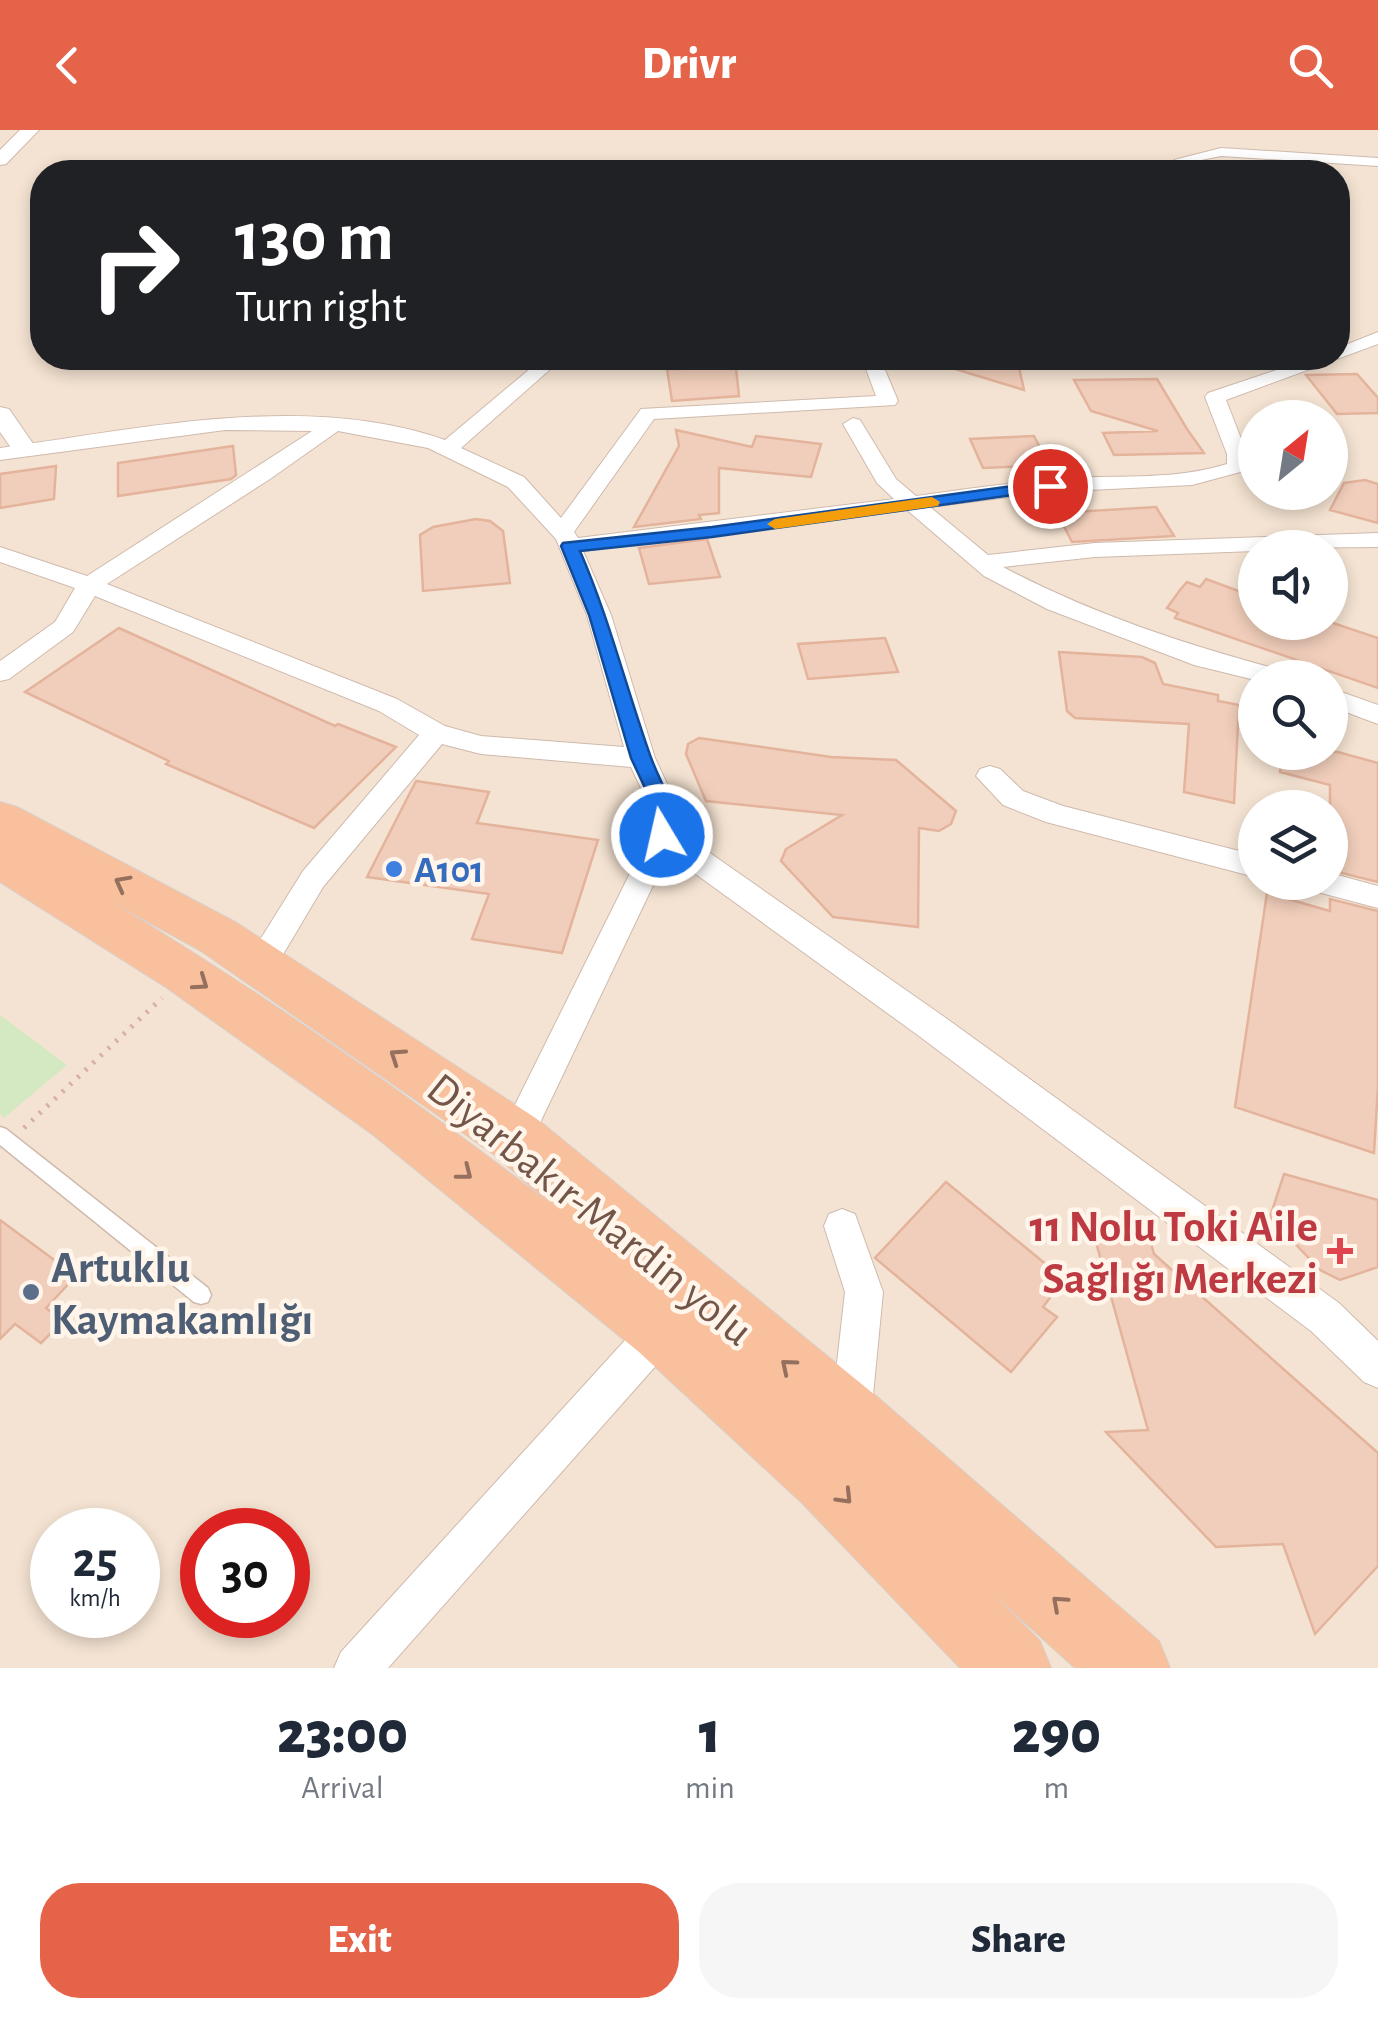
<!DOCTYPE html>
<meta charset="utf-8">
<style>
:root{--surface:#fff;--page:#f6f6f7;--text:#1f2937;--muted:#747a83;--accent:#e56349}
body{margin:0;font-family:"Alegreya Sans",sans-serif;background:var(--page);color:var(--text);height:100vh;display:flex;flex-direction:column;font-size:38px;white-space:nowrap}
*{box-sizing:border-box;margin:0}
p{font-size:32px;color:var(--muted)}
.icon{flex:none;width:55px;height:55px;fill:none;stroke:currentColor;stroke-width:2;stroke-linecap:round;stroke-linejoin:round}
.map{position:relative;height:1538px;overflow:hidden}
.details{display:flex;flex-direction:column;background:var(--surface);flex:1}
.details>*{flex:none}
.hud{position:absolute;left:30px;top:30px;width:1320px;height:210px;border-radius:40px;box-shadow:0 5px 15px #0003;background:#202124;color:#fff;overflow:hidden}
.needle{width:65px;rotate:30deg}
.tools{position:absolute;left:1238px;top:270px;display:grid;gap:20px}
.tools a{display:grid;place-items:center;width:110px;height:110px;border-radius:50%;background:var(--surface);box-shadow:0 5px 15px #0003;font-size:50px}
.speed{position:absolute;left:30px;top:1378px;display:flex;gap:20px;font-size:50px;font-weight:700;text-align:center}
.speed>*{display:grid;place-content:center;width:130px;height:130px;border-radius:50%;background:var(--surface);box-shadow:0 5px 15px #0003;line-height:1}
.speed small{font-size:25px;font-weight:400}
.speed .limit{border:15px solid #d22;background:#fff;color:#111}
.pin{position:absolute;display:grid;place-items:center;width:85px;height:85px;color:#fff;margin:-42px;border:5px solid #fff;border-radius:50%;box-shadow:0 2px 10px #0007}
.me{position:absolute;width:110px;margin:-55px;rotate:351deg;stroke-linejoin:round;filter:drop-shadow(0 0 8px #0008)}
.turn{display:flex;align-items:center;gap:35px;height:210px;padding:0 40px;font-size:45px}
.turn .icon{width:130px;height:130px;stroke-width:2.5}
.turn b{display:block;font-size:70px;line-height:85px}
.eta{display:flex;justify-content:space-evenly;align-items:center;height:170px;text-align:center}
.eta b{font-size:60px;font-weight:800;line-height:70px}
.primary-button{display:flex;gap:20px;margin-top:auto;padding:20px 40px}
.primary-button a{flex:1;height:115px;border-radius:40px;background:var(--accent);color:#fff;font-size:40px;font-weight:800;line-height:115px;text-align:center}
.primary-button a+a{background:var(--page);color:var(--text)}
header{display:flex;justify-content:space-between;align-items:center;height:130px;padding:0 40px;background:var(--accent);color:#fff;font-size:45px;font-weight:800}
.map>svg:first-child{display:block}
.residential{fill:#f4e3d2;fill-rule:evenodd}
.green{fill:#d4e9c2}
.building{fill:#f1cebb;stroke:#e4b39c;stroke-width:2.5}
.lines{fill:none;stroke-linecap:round;stroke-linejoin:round}
.service-casing{stroke:#cfbaad;stroke-width:3}
.minor-casing{stroke:#cfbaad;stroke-width:2}
.tertiary-casing{stroke:#cfbaad;stroke-width:2}
.trunk-casing{stroke:#d8d0cc;stroke-width:2}
.path{stroke:#d6b19f;stroke-width:5;stroke-dasharray:2.5 8;stroke-linecap:butt}
.service{fill:#fff;fill-rule:evenodd}
.minor{fill:#fff;fill-rule:evenodd}
.tertiary{fill:#fff;fill-rule:evenodd}
.trunk{fill:#f8c09c;fill-rule:evenodd}
.oneway{stroke:#95705e}
.route{fill:#1a73e8;stroke:#114b97;stroke-width:2.5}
.slow{fill:#f59e0b}
.shop-dot{fill:#3f7fe0;stroke:#fff5ea;stroke-width:4}
.health-dot{fill:#e0444e;stroke:#fff5ea;stroke-width:4}
.service-dot{fill:#5c6f8a;stroke:#fff5ea;stroke-width:4}
.labels{text-anchor:middle;stroke-width:9;stroke-linejoin:round;paint-order:stroke}
.shop-label{font-size:38px;font-weight:bold;fill:#366cbe;stroke:#fff5ea;text-anchor:start}
.near-street-label{font-size:45px;fill:#745649;stroke:#fff5ea}
.near-health-label{font-size:45px;font-weight:bold;fill:#be3a42;stroke:#fff5ea;text-anchor:end}
.near-service-label{font-size:45px;font-weight:bold;fill:#4e5e75;stroke:#fff5ea;text-anchor:start}
</style>
<header><svg class="icon" aria-label="back" viewBox="0 0 24 24"><path d="M15 5l-7 7 7 7"/></svg>Drivr<svg class="icon" aria-label="search" viewBox="0 0 24 24"><circle cx="10" cy="10" r="6"/><path d="M15 15l6 6"/></svg></header>
<div class="map">
<svg width="1378" height="1538" viewBox="0 0 1378 1538">
<rect width="100%" height="100%" fill="#fcf1e4"/>
<path class="residential" d="M0,0H1378V1538H0ZM42,42H1338V228H42ZM1255,288H1330V362H1255ZM1255,418H1330V492H1255ZM1255,548H1330V622H1255ZM1255,678H1330V752H1255ZM52,1400H138V1485H52ZM202,1400H288V1485H202Z"/>
<path class="green" d="M0,885L67,935L4,988L0,984Z"/>
<path class="building" d="M936,228H998L1018,233L1024,260L935,233Z
M736,238L739,266L672,271L667,239Z
M1357,244L1378,268V283L1337,284L1306,245Z
M1157,249L1187,299L1204,323L1114,325L1103,303L1158,301L1091,281L1074,250Z
M676,300L752,317L756,306L821,314L811,347L719,338V383L699,385L701,389L634,397L679,316Z
M1034,306L1049,335L983,338L970,309Z
M233,316L236,345L231,349L118,366V333Z
M56,336L54,369L0,378V344Z
M1365,350L1378,354V393L1330,380L1344,353Z
M1156,377L1174,406L1072,412L1057,383Z
M476,389L490,391L503,401L510,453L423,461L420,405L433,397Z
M707,409L720,447L649,454L639,418Z
M1206,449L1255,467V492H1330L1378,508V558L1175,488L1178,483L1167,478L1180,460L1187,452L1200,457Z
M119,498L335,596L338,594L396,617L314,698L166,634L169,631L25,562Z
M885,508L898,542L808,549L798,514Z
M1059,522L1142,527L1155,533L1163,554L1218,565V571L1239,575L1234,673L1184,662L1189,594L1075,588L1067,581Z
M699,608L831,627L896,630L956,681L951,694L939,701L919,698L918,797L833,787L781,731L786,719L842,685L706,671L686,624L688,614Z
M1284,622H1338L1378,633V752L1330,740V655L1280,642Z
M416,651L489,662L477,693L598,710L562,823L472,809L489,764L367,747Z
M1267,763L1330,781V769L1378,781V956L1374,1023L1235,977Z
M1284,1044L1378,1070V1137L1340,1150L1320,1140L1270,1087Z
M946,1052L1048,1136L1058,1148L1055,1161L1043,1177L1057,1187L1011,1242L875,1128Z
M0,1090L76,1146L46,1178L63,1191L41,1213L15,1194L0,1209Z
M1148,1103L1154,1124L1378,1323V1436L1315,1504L1283,1414L1216,1417L1106,1302L1148,1300L1094,1105Z"/>
<g class="lines">
<defs>
<path id="service" d="M0,997L6,999L208,1158L211,1165L208,1172L201,1174L194,1172L0,1015Z"/>
<path id="minor" d="M1221,18L1378,28V36L1221,26L1181,34L1174,30Z
M1378,202V214L1226,270L1247,324L1244,341L1192,355L1048,362L930,377L988,425L1095,413L1378,403V417L1255,418V421L1095,427L1003,437C1094,485 1189,516 1288,542L1291,548L1255,550L1194,535L1047,479L984,446L907,380L583,421L611,485L655,628L676,673L677,700L943,886L1339,1173L1378,1211V1258L1364,1252L1311,1201L919,906L668,724L528,1018L516,1023L504,1018L499,1007L649,705L648,673L631,637L481,624L442,614L323,757L272,843L261,847L250,843L245,834L303,741L419,605L379,581L95,466L73,502L9,549L0,551V531L55,492L75,458L0,432V417L87,446L312,301L225,300L0,330V318C141,299 307,261 445,310L543,228H563L461,318L524,347L561,388L641,279L876,266L862,228H880L898,271L895,275L654,289L574,402L578,408L894,369L877,353L843,294L853,288L860,290L896,349L916,366C968,359 1020,351 1072,348C1124,345 1176,350 1227,334V324L1205,267L1208,263L1312,228H1338V218ZM338,301L428,318L508,357L556,409L587,485L624,617L481,606L445,596L397,569L107,454L270,349Z
M1330,558L1378,575V594L1330,576Z
M990,636L1000,639L1023,661L1063,676L1255,725V747L1046,692L1003,675L976,646L980,639Z
M1330,743L1378,756V778L1310,760L1305,752H1330Z
M842,1079L855,1084L883,1162L871,1286L865,1300L851,1306L837,1300L831,1286L845,1162L824,1096L829,1084Z
M662,1180L676,1185L682,1199L676,1213L388,1538H334L341,1522L648,1185Z"/>
<path id="tertiary" d="M20,0H39L6,34L0,35V20Z
M0,277L9,279L34,315L38,320L34,325H16L0,302Z"/>
<path id="trunk" d="M0,672L17,677L237,793L537,989L875,1265L1159,1511L1170,1538H1075L992,1463L1040,1511L1051,1538H960L802,1373L639,1222L372,1004L167,858L0,752ZM110,771L201,821L495,1025L552,1075C410,966 264,864 110,771Z"/>
</defs>
<use href="#service" class="service-casing"/>
<use href="#minor" class="minor-casing"/>
<use href="#tertiary" class="tertiary-casing"/>
<use href="#trunk" class="trunk-casing"/>
<path class="path" d="M24,998L162,868"/>
<use href="#service" class="service"/>
<use href="#minor" class="minor"/>
<use href="#tertiary" class="tertiary"/>
<use href="#trunk" class="trunk"/>
</g>
<defs><path id="oneway-chevron" d="M-2-3.5L2.5 0L-2 3.5" fill="none" stroke-width="1.6" stroke-linecap="round" stroke-linejoin="round" transform="scale(2.5)"/></defs>
<g class="oneway">
<use href="#oneway-chevron" transform="translate(122 753) rotate(-152)"/>
<use href="#oneway-chevron" transform="translate(201 853) rotate(35)"/>
<use href="#oneway-chevron" transform="translate(397 926) rotate(-146)"/>
<use href="#oneway-chevron" transform="translate(465 1043) rotate(38)"/>
<use href="#oneway-chevron" transform="translate(788 1236) rotate(-140)"/>
<use href="#oneway-chevron" transform="translate(845 1367) rotate(46)"/>
<use href="#oneway-chevron" transform="translate(1059 1473) rotate(-138)"/>
</g>
<path class="route" d="M1050,351L1056,353V359L712,407L580,421C609,488 626,557 650,625C663,661 673,664 673,705L662,713L655,711L652,673L631,628L589,485L561,416L563,413L712,397Z"/>
<path class="slow" d="M932,367L940,372L938,376L775,399L767,394L775,389Z"/>
<circle class="shop-dot" cx="394" cy="739" r="10"/>
<path class="health-dot" d="M1335 1106h10v10h10v10h-10v10h-10v-10h-10v-10h10z"/>
<circle class="service-dot" cx="31" cy="1162" r="10"/>
<g class="labels">
<g class="shop-label">
<text x="414" y="752">A101</text>
</g>
<g class="near-street-label">
<text transform="translate(591 1078) rotate(39)" y="16">Diyarbakır-Mardin yolu</text>
</g>
<g class="near-health-label">
<text x="1318" y="1111">11 Nolu Toki Aile<tspan x="1318" dy="52">Sağlığı Merkezi</tspan></text>
</g>
<g class="near-service-label">
<text x="51" y="1152">Artuklu<tspan x="51" dy="52">Kaymakamlığı</tspan></text>
</g>
</g>
</svg>
<div class="tools">
<a><svg class="needle" viewBox="-14 -14 28 28"><path d="M0-13l5 13h-10z" fill="#e53935"/><path d="M0 13l5-13h-10z" fill="#747a83"/></svg></a>
<a><svg class="icon" aria-label="sound" viewBox="0 0 24 24"><path d="M4 9h4l5-4v14l-5-4H4zM17 9q2 3 0 6"/></svg></a>
<a><svg class="icon" aria-label="search" viewBox="0 0 24 24"><circle cx="10" cy="10" r="6"/><path d="M15 15l6 6"/></svg></a>
<a><svg class="icon" aria-label="layers" viewBox="0 0 24 24"><path d="M12 4l9 5-9 5-9-5zM3 14l9 5 9-5"/></svg></a>
</div>
<div class="speed"><div>25<small>km/h</small></div><div class="limit">30</div></div>
<div class="pin" style="left:1050px;top:356px;background:#d93025"><svg class="icon" aria-label="arrive" viewBox="0 0 24 24"><path d="M6 21V4h12l-3 4 3 4H6"/></svg></div>
<svg class="me" style="left:662px;top:705px" viewBox="-20 -20 40 40"><circle r="17" fill="#1a73e8" stroke="#fff" stroke-width="3"/><path d="M0-11L8 9 0 5-8 9z" fill="#fff"/></svg>
<div class="hud">
<div class="turn"><svg class="icon" aria-label="right" viewBox="0 0 24 24"><path d="M7 20v-9h11M14 6l5 5-5 5"/></svg><div><b>130 m</b>Turn right</div></div>
</div>
</div>
<section class="details">
<div class="eta">
<div><b>23:00</b><p>Arrival</p></div>
<div><b>1</b><p>min</p></div>
<div><b>290</b><p>m</p></div>
</div>
<div class="primary-button"><a>Exit</a><a>Share</a></div>
</section>
